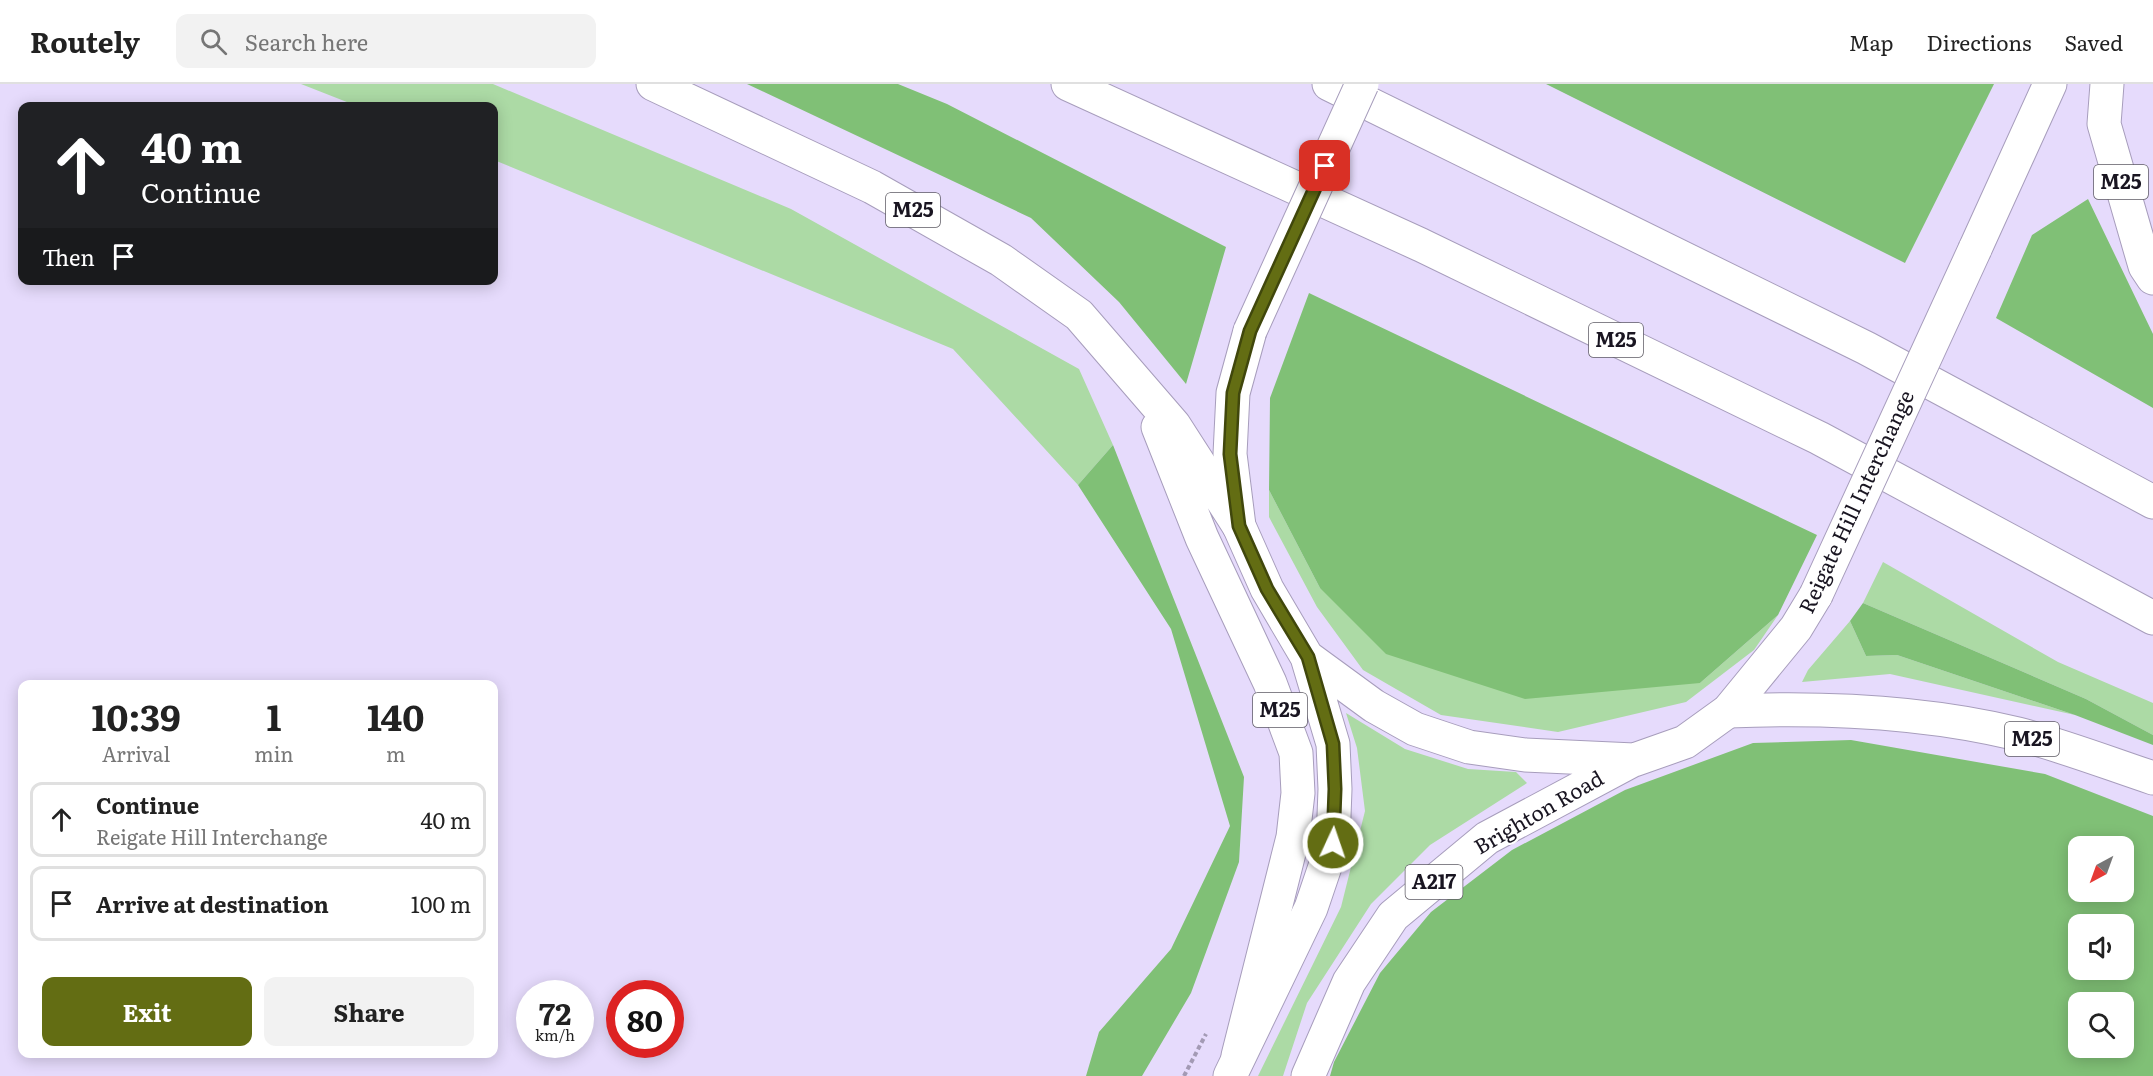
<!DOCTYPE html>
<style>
:root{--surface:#fff;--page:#f2f2f2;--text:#222;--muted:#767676;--line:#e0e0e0;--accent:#636d13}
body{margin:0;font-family:Literata,serif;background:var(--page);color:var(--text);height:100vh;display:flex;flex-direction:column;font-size:22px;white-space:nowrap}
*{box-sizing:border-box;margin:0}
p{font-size:20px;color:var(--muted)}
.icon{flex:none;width:33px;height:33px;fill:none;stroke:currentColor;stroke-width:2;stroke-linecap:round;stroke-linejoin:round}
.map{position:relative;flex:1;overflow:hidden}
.sheet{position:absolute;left:18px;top:596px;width:480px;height:378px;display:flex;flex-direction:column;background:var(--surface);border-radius:12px;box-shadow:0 3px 15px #0003}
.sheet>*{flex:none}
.banner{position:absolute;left:18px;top:18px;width:480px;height:183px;border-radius:12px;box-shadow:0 3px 15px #0003;background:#202124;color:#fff;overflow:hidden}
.needle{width:39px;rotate:221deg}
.tools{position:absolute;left:2068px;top:752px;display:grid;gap:12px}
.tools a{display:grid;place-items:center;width:66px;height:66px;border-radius:12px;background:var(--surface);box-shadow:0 3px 15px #0003;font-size:30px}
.speed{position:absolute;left:516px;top:896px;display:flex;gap:12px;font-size:30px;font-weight:700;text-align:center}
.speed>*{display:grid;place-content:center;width:78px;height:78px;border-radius:50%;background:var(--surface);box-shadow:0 3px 15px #0003;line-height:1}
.speed small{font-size:15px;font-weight:400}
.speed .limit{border:9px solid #d22;background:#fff;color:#111}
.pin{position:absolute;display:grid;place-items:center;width:51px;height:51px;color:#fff;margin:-26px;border-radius:12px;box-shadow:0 3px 9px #0006}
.me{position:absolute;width:66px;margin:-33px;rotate:3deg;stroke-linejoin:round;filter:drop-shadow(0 0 4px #0008)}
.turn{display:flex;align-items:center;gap:21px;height:126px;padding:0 24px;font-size:27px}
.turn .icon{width:78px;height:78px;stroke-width:2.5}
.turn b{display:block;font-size:42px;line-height:51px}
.then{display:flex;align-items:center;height:57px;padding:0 24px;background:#0003;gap:12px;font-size:22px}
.eta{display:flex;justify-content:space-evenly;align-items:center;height:102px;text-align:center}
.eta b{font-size:36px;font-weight:700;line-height:42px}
.action{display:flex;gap:12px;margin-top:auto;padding:12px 24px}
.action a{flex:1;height:69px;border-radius:12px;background:var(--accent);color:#fff;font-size:24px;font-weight:700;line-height:69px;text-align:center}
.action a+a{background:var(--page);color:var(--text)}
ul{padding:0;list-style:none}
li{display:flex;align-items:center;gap:18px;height:75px;margin:0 12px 9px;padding:0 12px;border:3px solid var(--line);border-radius:12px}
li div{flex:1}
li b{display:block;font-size:22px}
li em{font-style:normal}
header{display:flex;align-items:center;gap:36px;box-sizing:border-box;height:84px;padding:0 30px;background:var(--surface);border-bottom:2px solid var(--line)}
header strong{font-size:28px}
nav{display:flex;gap:33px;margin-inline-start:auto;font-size:21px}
.search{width:420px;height:54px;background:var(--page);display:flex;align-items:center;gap:15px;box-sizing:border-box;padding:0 21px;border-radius:12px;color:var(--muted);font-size:22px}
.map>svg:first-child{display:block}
.green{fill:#acdaa5}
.forest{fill:#80c076;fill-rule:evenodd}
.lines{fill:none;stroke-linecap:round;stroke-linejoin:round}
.trunk-casing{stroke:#a79dbc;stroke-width:35}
.motorway-casing{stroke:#a79dbc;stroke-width:35}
.path{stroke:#a39ab4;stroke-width:4;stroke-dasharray:4.5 3;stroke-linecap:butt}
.trunk{stroke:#fff;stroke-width:33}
.motorway{stroke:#fff;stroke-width:33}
.trunk-bridge-casing{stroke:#a79dbc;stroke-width:35;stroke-linecap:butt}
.trunk-bridge{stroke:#fff;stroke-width:33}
.route-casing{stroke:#40470c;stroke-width:15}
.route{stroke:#636d13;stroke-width:10}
.labels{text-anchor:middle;stroke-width:4.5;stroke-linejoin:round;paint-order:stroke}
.shield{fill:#fff;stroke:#5e5b64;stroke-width:1.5}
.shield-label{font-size:20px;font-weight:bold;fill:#191521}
.street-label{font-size:21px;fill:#191521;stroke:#fff}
</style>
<header>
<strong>Routely</strong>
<div class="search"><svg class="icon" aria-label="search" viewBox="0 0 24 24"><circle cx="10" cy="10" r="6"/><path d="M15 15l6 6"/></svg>Search here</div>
<nav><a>Map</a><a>Directions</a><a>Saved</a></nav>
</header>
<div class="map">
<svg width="2153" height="992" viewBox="0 0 2153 992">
<rect width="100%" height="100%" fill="#e6dbfc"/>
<path class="green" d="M301,0H493L791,125L1079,285L1113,361L1078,401L953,265L494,76V22H357Z
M1269,406L1320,504L1700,599L1778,531L1754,566L1686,618L1558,648L1441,631L1363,586L1317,523L1269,433Z
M1883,478L2058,578L2153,619V651L2086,615L1863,519Z
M1850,537L1866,572L1897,571L2075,631L1890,590L1802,598L1808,586Z
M1346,629L1405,665L1468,685L1516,688L1527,699L1430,761L1371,820L1307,919L1283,992H1258L1341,823L1365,727L1357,664Z"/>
<path class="forest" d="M747,0H898L947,20L1226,163L1186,300L1119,218L1031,134Z
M1546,0H1994L1905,179Z
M2088,115L2153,250V324L1996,234L2032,151Z
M1309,209L1817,451L1778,531L1700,599L1525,615L1386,570L1320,504L1269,406L1270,314Z
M1113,361L1244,693L1239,778L1191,909L1142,992H1086L1099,948L1171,865L1230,742L1171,545L1078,401Z
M1863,519L2086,615L2153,651V661L2075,631L1897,571L1866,572L1850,537Z
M1851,656L2045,690L2153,732V992H1330L1334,978L1380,889L1431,828L1512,766L1625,706L1753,659ZM2079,762H2124V807H2079ZM2079,840H2124V885H2079ZM2079,918H2124V963H2079Z"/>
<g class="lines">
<defs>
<path id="trunk" d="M1975,165L2050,0
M1250,247L1233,309L1230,370L1239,442L1267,505L1307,573L1374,622L1415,645L1469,663L1525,671L1634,676L1685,658L1728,627L1796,544L1816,511
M1230,992L1311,824L1333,759L1335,705L1333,660L1307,573
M1308,992L1349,898L1393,832L1487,754L1633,676"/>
<path id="motorway" d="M653,0L872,103L1001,176L1079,231L1174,341L1239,442
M1068,0L1421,161L1819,354L2153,534
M1329,0L1866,264L2153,418
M2107,0L2104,40L2145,182L2153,194
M1158,343L1202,454L1270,599L1296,669L1298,709L1293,753L1238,972
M1728,627C1825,623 1923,627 2018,650C2064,662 2108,679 2153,694"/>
</defs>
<use href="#trunk" class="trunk-casing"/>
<use href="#motorway" class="motorway-casing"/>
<path class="path" d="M1184,992L1206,950"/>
<use href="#trunk" class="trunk"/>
<use href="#motorway" class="motorway"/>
<defs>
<path id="trunk-bridge" d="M1250,247L1362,0
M1816,511L1975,165"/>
</defs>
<use href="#trunk-bridge" class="trunk-bridge-casing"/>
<use href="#trunk-bridge" class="trunk-bridge"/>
</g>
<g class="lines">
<defs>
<path id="route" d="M1325,82L1250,247L1233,309L1230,370L1239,442L1267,505L1308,573L1333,660L1335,705L1333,759"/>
</defs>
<use href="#route" class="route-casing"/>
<use href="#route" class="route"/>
</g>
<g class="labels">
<g class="shield">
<rect x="2094" y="81" width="54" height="34" rx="4.5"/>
<rect x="886" y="109" width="54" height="34" rx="4.5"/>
<rect x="1589" y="239" width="54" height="34" rx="4.5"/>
<rect x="1253" y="609" width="54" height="34" rx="4.5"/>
<rect x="2005" y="638" width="54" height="34" rx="4.5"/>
<rect x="1405.5" y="781" width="57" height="34" rx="4.5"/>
</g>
<g class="shield-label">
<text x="2121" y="105">M25</text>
<text x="913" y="133">M25</text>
<text x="1616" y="263">M25</text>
<text x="1280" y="633">M25</text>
<text x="2032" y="662">M25</text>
<text x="1434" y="805">A217</text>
</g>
<g class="street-label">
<text transform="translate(1857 418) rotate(-65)" y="7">Reigate Hill Interchange</text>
<text transform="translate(1539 729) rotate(-30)" y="7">Brighton Road</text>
</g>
</g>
</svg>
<div class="tools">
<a><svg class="needle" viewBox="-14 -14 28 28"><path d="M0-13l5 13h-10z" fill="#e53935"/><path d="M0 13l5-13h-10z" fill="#767676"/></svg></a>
<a><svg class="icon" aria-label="sound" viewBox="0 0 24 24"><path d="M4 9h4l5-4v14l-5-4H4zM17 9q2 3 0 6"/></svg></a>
<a><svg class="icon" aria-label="search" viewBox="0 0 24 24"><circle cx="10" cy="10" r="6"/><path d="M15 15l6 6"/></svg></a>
</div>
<div class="speed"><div>72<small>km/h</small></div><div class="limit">80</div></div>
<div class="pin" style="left:1325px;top:82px;background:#d93025"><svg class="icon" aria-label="arrive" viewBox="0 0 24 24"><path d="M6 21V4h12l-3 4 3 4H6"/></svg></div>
<svg class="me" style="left:1333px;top:759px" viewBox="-20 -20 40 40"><circle r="17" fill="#636d13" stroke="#fff" stroke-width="3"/><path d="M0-11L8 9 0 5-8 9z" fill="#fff"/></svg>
<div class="banner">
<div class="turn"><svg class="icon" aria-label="ahead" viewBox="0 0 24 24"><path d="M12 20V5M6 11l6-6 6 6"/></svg><div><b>40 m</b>Continue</div></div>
<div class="then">Then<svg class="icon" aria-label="arrive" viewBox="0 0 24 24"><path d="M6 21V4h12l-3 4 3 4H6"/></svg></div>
</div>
<section class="sheet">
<div class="eta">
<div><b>10:39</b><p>Arrival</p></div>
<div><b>1</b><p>min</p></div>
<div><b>140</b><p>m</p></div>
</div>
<ul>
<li><svg class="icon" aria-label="ahead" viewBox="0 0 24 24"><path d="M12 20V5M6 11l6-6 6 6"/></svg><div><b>Continue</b><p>Reigate Hill Interchange</p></div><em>40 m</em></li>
<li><svg class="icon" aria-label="arrive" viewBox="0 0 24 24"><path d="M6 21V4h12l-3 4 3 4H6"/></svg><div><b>Arrive at destination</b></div><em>100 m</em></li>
</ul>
<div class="action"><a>Exit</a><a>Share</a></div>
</section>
</div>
